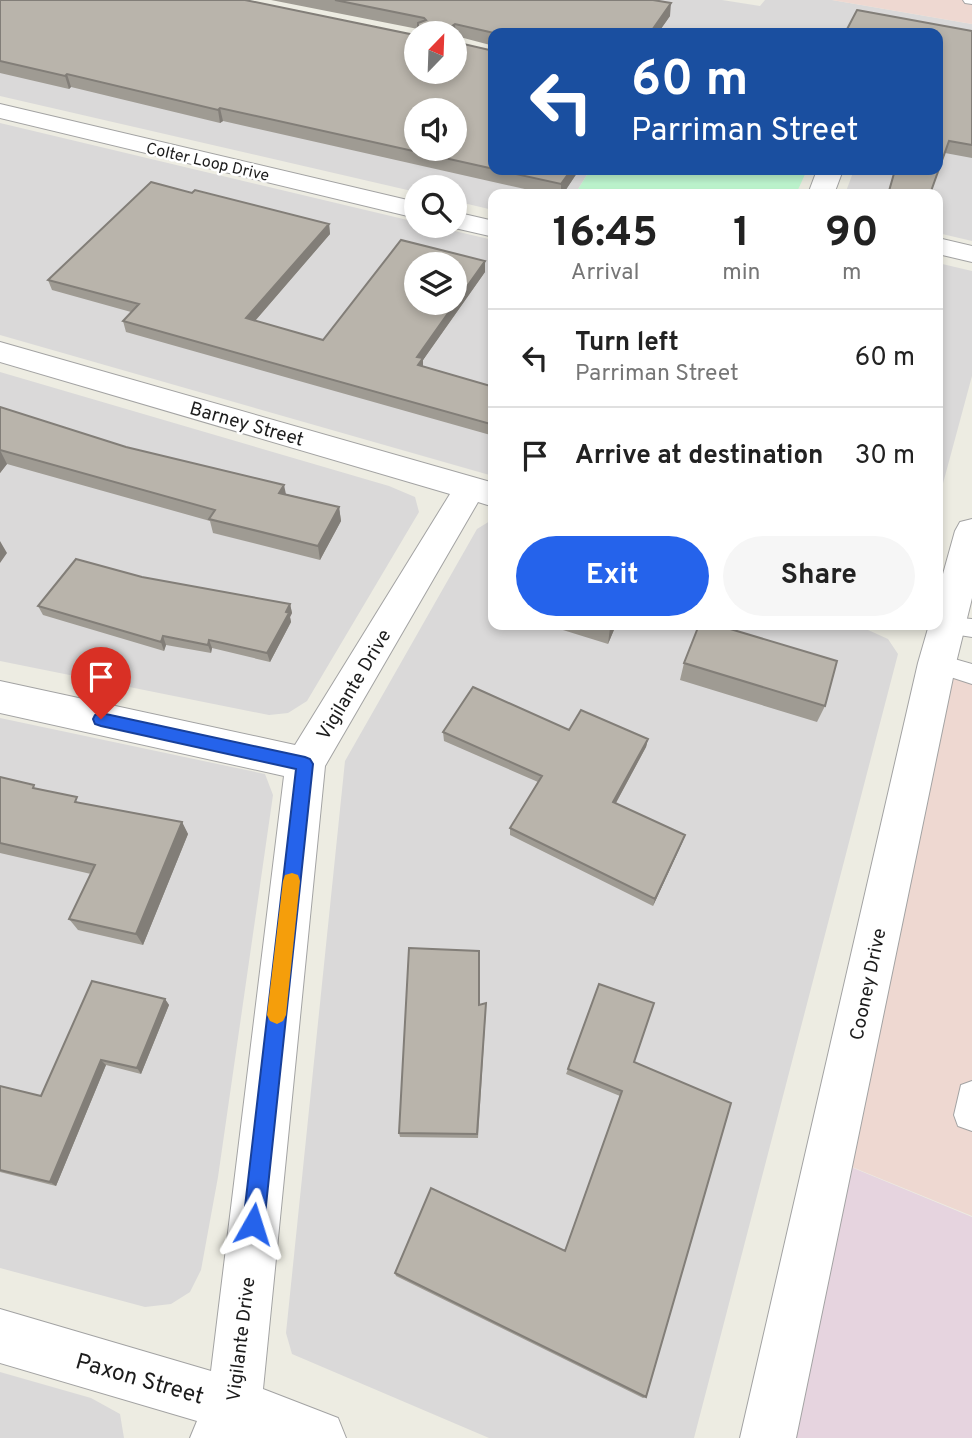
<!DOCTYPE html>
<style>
:root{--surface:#fff;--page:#f6f6f6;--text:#222;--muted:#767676;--line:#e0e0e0;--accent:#2563eb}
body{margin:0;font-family:Overpass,sans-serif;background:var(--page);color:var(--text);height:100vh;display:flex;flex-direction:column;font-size:26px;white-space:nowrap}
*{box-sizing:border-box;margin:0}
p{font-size:23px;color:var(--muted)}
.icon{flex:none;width:38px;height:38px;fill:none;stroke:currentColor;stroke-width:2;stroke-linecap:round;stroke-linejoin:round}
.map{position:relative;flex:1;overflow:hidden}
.panel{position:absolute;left:488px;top:189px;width:455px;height:441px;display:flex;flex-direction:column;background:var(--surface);border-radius:14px;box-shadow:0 4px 10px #0003}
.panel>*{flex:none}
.guide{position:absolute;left:488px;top:28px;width:455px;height:147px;border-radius:14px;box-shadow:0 4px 10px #0003;background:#1a4fa0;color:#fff;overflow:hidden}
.needle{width:46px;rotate:23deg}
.tools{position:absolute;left:404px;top:21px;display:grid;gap:14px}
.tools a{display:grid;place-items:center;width:63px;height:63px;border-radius:50%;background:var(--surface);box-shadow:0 4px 10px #0003;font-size:35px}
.pin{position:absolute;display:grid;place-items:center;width:60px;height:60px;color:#fff;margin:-72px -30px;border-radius:50% 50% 50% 0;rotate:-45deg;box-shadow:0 0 7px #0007}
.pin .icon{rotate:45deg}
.me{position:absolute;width:77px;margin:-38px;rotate:6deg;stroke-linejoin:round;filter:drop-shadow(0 0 5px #0008)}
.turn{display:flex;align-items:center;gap:24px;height:147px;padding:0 28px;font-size:32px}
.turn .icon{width:91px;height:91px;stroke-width:2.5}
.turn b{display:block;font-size:49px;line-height:60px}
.eta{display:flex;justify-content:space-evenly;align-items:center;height:119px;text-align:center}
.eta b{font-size:42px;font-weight:700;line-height:49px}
.cta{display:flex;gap:14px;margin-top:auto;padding:14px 28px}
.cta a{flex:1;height:80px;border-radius:42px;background:var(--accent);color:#fff;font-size:28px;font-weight:700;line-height:80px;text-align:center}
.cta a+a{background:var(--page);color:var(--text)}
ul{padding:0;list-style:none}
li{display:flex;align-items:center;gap:21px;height:98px;padding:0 28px;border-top:2px solid var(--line)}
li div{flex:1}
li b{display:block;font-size:26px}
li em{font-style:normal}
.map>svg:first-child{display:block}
.residential{fill:#dad9d9;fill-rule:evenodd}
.commercial{fill:#eed8d1}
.industrial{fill:#e6d4df}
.park{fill:#bff7d0}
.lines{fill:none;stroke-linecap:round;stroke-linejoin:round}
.lane-casing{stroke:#a3a3a3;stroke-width:2}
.street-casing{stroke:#a3a3a3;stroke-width:2}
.lane{fill:#fff;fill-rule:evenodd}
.street{fill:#fff;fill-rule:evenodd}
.wall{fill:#9f9b93}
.shaded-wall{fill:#827e78}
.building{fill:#b9b4ab;stroke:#827e78;stroke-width:2;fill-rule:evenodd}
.route{fill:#2563eb;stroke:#184099;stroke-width:2}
.slow{fill:#f59e0b}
.labels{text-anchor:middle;stroke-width:5;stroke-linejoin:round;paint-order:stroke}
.far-street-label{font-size:16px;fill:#1c1c1c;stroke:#fff}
.street-label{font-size:19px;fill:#1c1c1c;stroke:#fff}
.near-street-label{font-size:23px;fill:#1c1c1c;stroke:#fff}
</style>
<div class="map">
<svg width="972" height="1438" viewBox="0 0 972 1438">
<rect width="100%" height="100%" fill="#edece2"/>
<path class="residential" d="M0,0L416,72H455L494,170H590L575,194H494L493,210L455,201V187H416V192L0,96ZM416,110H455V149H416Z
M289,0H722L760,6L765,0H832L972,24V241L938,233V194H845L854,170H938V33H494Z
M0,123L416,222V226H433L493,240V476L0,335ZM416,264H455V303H416Z
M938,263L972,271V376L938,502Z
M0,372L389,486L415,497L419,512L307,701L288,713L269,715L0,661Z
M490,521H493L494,625H857L888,639L898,654L694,1438H489L292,1354L286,1333L345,761L477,529Z
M0,718L265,774L273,795L218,1177L201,1270L190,1292L171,1304L145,1307L0,1268Z
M0,1372L91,1398L120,1414L124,1438H0Z"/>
<path class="commercial" d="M832,0H972V24Z
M937,663L972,674V1216L830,1158Z"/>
<path class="industrial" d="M829,1158L972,1217V1438H770Z"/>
<path class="park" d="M590,170H807L796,194H575Z"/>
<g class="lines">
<defs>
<path id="lane" d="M963,0H972V4L965,3Z
M948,617L972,619V637L940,632L937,625L940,620Z
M937,654L972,664V684L929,670L925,663L929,656Z
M972,1081V1131L958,1126L954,1115L961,1085Z"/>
<path id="street" d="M0,104L416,202V218L0,118Z
M817,170H843L834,194H808Z
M455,212L494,221V237L446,226H455Z
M938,238L972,246V262L938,254Z
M0,342L494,483V507L478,502L325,766L263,1389L338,1418L346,1438H190L197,1421L0,1363V1309L211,1371L284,776L0,713V681L295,745L450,494L0,362Z
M972,519V598L956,663L796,1438H740L918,663L929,625H938V592L955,531L960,522Z"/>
</defs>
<use href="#lane" class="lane-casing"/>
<use href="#street" class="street-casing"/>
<use href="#lane" class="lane"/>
<use href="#street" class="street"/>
</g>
<path class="wall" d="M0,0L494,51V170H579L563,194H547L223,121L220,123L71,87L69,89L0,73Z
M271,0H653L670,16L658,33H494V46L456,36L418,32V29Z
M972,31V158L945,153L930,194H888L895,170Z
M192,193L329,224L330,234L255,321L323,340L485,261V272L423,360V366L494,387V436L126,332L123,321L131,312L52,290L48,280Z
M0,407L126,447L286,494L339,507L341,521L320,560L213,533L210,521L7,464L0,473Z
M142,577L290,604L292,613L290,617L291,622L270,662L212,648L211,653L166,645L164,651L43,615L38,606Z
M550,625H616L608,644L550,626Z
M684,663L825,706L817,722L680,680Z
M569,730L648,739L646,747L616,803L685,835L682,843L653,906L510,835V828L538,782L444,741L443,732Z
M0,777L81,803L182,822L188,834L143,945L78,930L69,919L91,874L0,853Z
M165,999L169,1005L141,1074L106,1065L56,1186L0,1172V1086L41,1096Z
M479,1005L486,1009L478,1138L400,1137L399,1133Z
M634,1062L646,1397L643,1398L396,1276L395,1273L565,1251L620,1096L566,1074L568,1069Z"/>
<path class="shaded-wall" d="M671,3L670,16L658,33H650Z
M455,24L456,36L455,37V33H452V26Z
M67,74L71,87L69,89L65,76Z
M220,108L223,121L220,123L218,110Z
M571,170H579L563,194H561V184Z
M329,224L330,234L248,329L246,318Z
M485,261V272L423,360V369L419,375L417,357Z
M0,450L7,464L0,473Z
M284,485L287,499L279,493Z
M339,507L341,521L320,560L318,546Z
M0,541L7,553L0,563Z
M290,604L292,613L290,617L291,622L270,662L267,653Z
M612,625H616L608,644L610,628Z
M163,636L166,645L164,651L161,642Z
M209,640L212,648L211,653L208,645Z
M648,739L646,747L612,810L613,802Z
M182,822L188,834L143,945L136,934Z
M685,835L682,843L653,906L655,899Z
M165,999L169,1005L141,1074L137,1068Z
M101,1060L106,1065L56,1186L50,1182Z"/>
<path class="building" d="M0,0H245L415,35L416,33V72H455V42L494,51V169L220,108L218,110L67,74L65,76L0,61ZM416,110H455V149H416Z
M335,0H653L671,3L650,33H494L455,24L452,26V33H416L418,32V23L426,20L424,18Z
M857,10L972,31V145L949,141L930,194H890L891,191H889L895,170H938V33H845Z
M498,170H571L561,184Z
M151,182L192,193L195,190L329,224L246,318L323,340L401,240L485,261L417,357L423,358L418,365L494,387V425L123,321L139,304L48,280ZM416,264H455V303H416Z
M0,407L126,447L284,485L279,493L339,507L318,546L209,519L215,510L0,450Z
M76,559L142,577L290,604L286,612L289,613L267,653L209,640L208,645L163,636L161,642L38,606Z
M699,625H717L837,661L825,706L684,663Z
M473,687L569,730L581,710L648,739L613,802L685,835L655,899L510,828L542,776L443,732Z
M0,777L34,785L33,788L77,797L75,802L182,822L136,934L69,919L95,865L0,843Z
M409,948L479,951V1005L486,1003L477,1134L399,1133Z
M92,981L165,999L137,1068L101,1060L50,1182L0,1170V1086L41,1096Z
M599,984L654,1003L634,1062L731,1103L646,1397L395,1273L431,1188L565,1251L622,1091L568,1069Z"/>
<path class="route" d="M101,713L305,757L310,759L313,764L264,1224L261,1232L253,1235L246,1232L243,1224L296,769L101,726L95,724L93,719L95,715Z"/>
<path class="slow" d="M292,873L298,875L300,881L286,1015L283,1021L277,1024L270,1021L267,1015L283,881L285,875Z"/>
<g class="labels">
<g class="far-street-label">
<text transform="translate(208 161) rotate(13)" y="6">Colter Loop Drive</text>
</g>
<g class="street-label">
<text transform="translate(247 423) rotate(16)" y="7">Barney Street</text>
<text transform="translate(353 684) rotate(-59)" y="7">Vigilante Drive</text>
<text transform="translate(867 984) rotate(-78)" y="7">Cooney Drive</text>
<text transform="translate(240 1339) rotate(-83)" y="7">Vigilante Drive</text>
</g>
<g class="near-street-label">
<text transform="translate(140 1378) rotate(16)" y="8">Paxon Street</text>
</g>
</g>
</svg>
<div class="tools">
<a><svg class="needle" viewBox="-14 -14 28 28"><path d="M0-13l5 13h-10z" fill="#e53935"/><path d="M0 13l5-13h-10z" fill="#767676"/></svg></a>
<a><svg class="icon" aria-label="sound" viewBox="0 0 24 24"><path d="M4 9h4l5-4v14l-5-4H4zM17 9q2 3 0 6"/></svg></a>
<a><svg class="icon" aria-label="search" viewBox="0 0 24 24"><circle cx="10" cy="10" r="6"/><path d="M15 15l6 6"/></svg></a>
<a><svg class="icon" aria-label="layers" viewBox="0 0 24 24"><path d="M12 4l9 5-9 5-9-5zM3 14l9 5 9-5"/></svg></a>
</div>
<div class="pin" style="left:101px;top:719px;background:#d93025"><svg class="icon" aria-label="arrive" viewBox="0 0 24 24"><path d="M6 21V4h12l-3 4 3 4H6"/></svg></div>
<svg class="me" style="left:253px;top:1224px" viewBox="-20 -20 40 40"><path d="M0-17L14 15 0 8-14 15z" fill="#2563eb" stroke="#fff" stroke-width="4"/></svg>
<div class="guide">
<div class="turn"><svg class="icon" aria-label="left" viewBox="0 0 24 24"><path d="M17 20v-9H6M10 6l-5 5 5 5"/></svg><div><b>60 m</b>Parriman Street</div></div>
</div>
<section class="panel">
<div class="eta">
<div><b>16:45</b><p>Arrival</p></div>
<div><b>1</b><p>min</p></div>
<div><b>90</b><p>m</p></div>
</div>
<ul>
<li><svg class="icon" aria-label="left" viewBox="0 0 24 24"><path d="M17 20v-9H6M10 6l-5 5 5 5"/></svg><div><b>Turn left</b><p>Parriman Street</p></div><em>60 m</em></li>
<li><svg class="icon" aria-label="arrive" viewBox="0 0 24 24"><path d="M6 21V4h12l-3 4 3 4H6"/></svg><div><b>Arrive at destination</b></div><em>30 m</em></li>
</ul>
<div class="cta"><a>Exit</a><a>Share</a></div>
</section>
</div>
